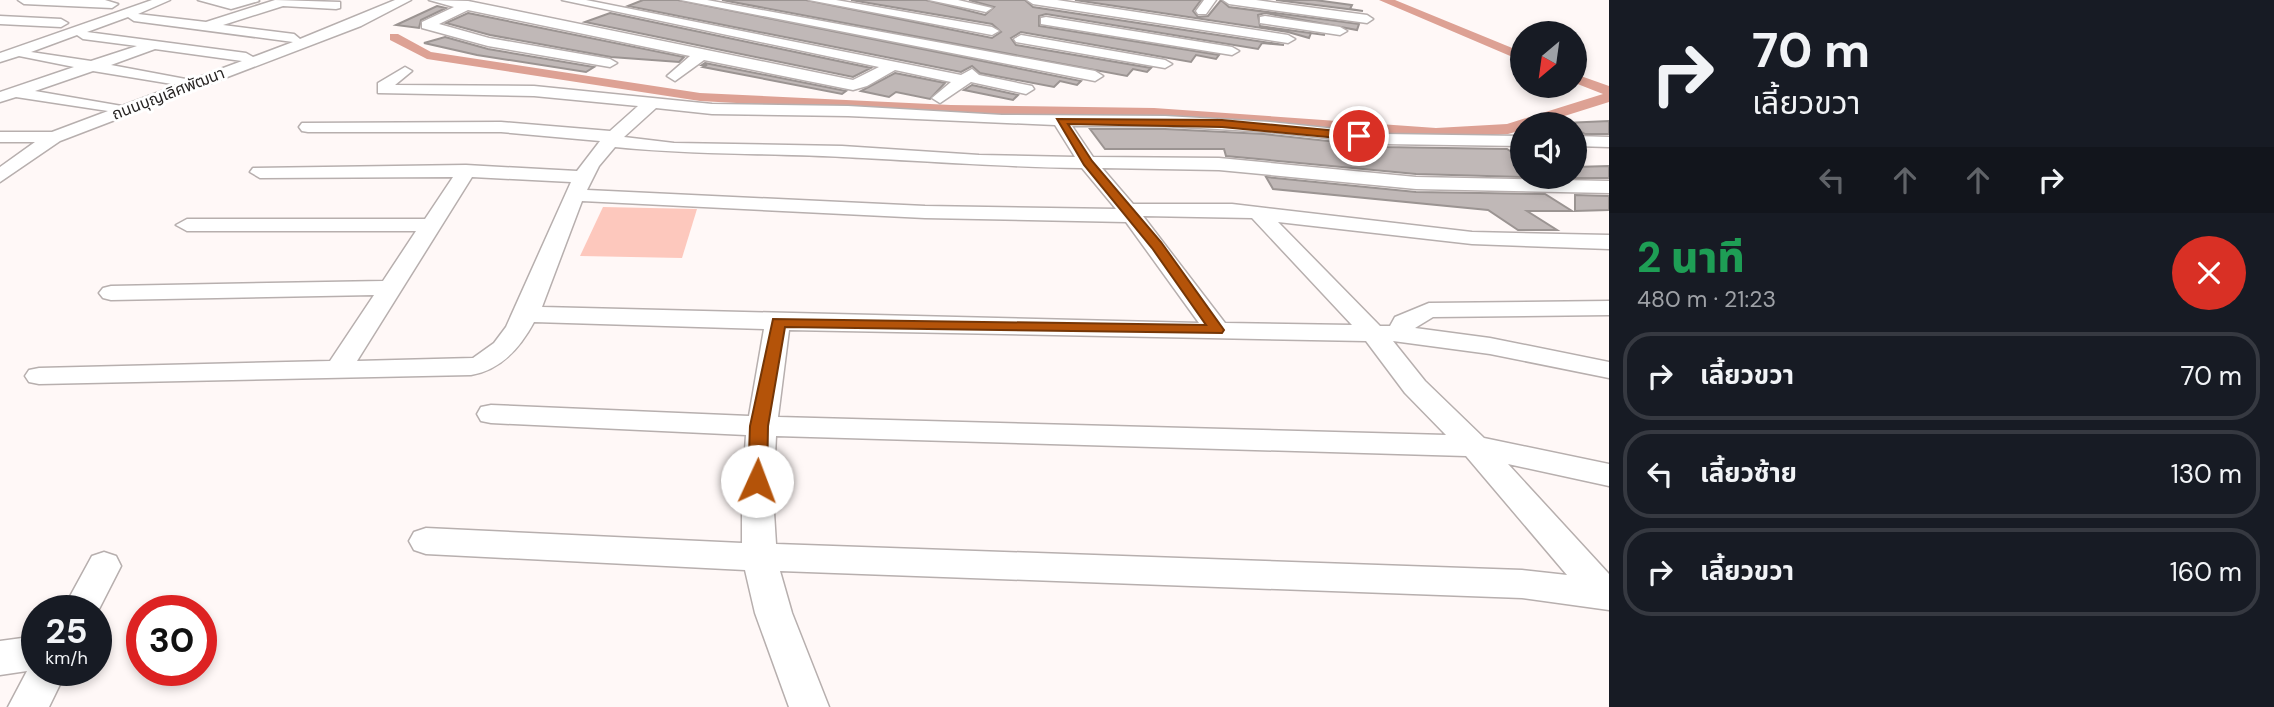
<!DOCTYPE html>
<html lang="th">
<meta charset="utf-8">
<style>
:root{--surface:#171b24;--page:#242831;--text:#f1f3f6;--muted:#9ea1a6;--line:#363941}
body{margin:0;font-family:"DM Sans","Noto Sans Thai",sans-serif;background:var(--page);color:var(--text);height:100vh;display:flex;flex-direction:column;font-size:26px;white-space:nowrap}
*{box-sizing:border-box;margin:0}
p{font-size:23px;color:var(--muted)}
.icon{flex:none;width:38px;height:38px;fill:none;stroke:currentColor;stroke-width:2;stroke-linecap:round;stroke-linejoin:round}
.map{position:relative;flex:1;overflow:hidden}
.details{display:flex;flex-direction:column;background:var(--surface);width:665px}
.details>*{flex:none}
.top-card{background:#171b24;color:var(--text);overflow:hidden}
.needle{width:46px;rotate:209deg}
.controls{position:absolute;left:1510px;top:21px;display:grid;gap:14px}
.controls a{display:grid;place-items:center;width:77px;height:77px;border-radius:50%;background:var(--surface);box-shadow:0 4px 10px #0003;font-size:35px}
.speed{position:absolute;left:21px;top:595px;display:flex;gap:14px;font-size:35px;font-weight:700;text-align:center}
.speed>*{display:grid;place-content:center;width:91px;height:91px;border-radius:50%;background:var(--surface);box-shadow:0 4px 10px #0003;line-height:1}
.speed small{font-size:18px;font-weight:400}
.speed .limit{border:10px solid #d22;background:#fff;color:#111}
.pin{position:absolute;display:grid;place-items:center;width:60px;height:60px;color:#fff;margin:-30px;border:4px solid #fff;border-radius:50%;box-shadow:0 2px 7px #0007}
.me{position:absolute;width:77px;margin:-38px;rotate:2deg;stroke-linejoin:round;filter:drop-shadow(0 0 5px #0008)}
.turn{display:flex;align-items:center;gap:24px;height:147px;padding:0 28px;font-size:32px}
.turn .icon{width:91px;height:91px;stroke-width:2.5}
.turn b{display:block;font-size:49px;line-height:60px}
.lanes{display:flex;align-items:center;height:66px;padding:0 28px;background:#0003;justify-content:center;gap:35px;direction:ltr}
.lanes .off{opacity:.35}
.round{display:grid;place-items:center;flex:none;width:74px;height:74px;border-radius:37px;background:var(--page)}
.headline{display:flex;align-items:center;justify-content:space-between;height:119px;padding:0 28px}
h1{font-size:42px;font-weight:800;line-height:52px;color:#1e9e55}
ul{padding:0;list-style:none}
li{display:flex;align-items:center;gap:21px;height:88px;margin:0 14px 10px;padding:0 14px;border:4px solid var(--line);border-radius:28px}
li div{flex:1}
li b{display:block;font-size:26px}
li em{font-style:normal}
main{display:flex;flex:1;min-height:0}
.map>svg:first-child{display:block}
.green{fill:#fdc8bd}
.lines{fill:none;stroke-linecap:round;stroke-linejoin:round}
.canal{fill:#dda194;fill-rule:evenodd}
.building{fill:#c0b8b7;stroke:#9b9492;stroke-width:2}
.minor-casing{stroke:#b7afae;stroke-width:3}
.minor{fill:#fff;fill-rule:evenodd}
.route{fill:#b45309;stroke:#753606;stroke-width:2}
.labels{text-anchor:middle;stroke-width:6;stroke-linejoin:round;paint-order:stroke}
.far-street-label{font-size:16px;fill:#282524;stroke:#fff}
</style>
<main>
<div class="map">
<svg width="1609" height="707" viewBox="0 0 1609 707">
<rect width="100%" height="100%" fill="#fff8f7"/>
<path class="green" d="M603,207L697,209L682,258L580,256Z"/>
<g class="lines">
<path class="canal" d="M1379,0H1395L1522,52V61Z
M390,34H398L431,52L700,93L951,105L1154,108L1436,128L1507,124L1603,94L1575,83V74L1609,86V102L1539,124H1522V130L1508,134L1436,138L1154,118L951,115L700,101L427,59L390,40Z"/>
</g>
<path class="building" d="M643,0H678L1081,81L1077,85L1060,81L1054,87L980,73L972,66L961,72L628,6Z
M722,0H806L992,38L1001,32L992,24L851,0H926L985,15L994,7L969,0H1025L1033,7L1284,45L1262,43L1258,49L1046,14L1039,16V26L1219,55L1216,59L1196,55L1191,62L1021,32L1011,38L1016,45L1151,68L1147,72L1133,69L1127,76Z
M1075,0H1201L1193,11L1198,17L1208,16L1221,0L1229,7L1359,24L1357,30L1265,13L1258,15L1260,26L1325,35L1311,33L1309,38L1288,32Z
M1276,0H1315L1352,5L1350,9L1363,11Z
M437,6L446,8L421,20L419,28L396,25Z
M468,13L684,57L679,62L611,57L490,35L446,23Z
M610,13L871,68L853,77L585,22Z
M445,37L488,49L594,67L586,72L477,55L424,43Z
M705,63L846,91L842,94L703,67L707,65H702Z
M895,73L945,83L930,99L896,92L889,97L861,91Z
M972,85L1018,95L1013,100L964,90Z
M1609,121V134H1585L1575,128V124L1564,123Z
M1090,129H1165L1264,134L1383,147L1507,149L1522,159V177L1416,174L1226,156L1224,149H1105Z
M1609,166V178H1575V167Z
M1266,177L1416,192L1545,194L1572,211H1527L1557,230H1518L1488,210L1273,189Z
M1575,195L1609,196V210L1575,211Z"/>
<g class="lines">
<defs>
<path id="minor" d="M18,0H105L118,4L112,8L24,4Z
M152,0H170L138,14L206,22L275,0L340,2V8L336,9L283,6L223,25L294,34L300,39L395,0H411L361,26L60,141L0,182V167L35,142H0V132H52L108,111L16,97L0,102V92L74,67L19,56L0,62V53ZM128,17L134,21L293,42L253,57L246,53L87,32ZM77,35L83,39L137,46L91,61L31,52ZM155,49L242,61L191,80L111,65ZM93,71L178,85L122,106L35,91Z
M198,0H258L259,1L231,9Z
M429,0L468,1L853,80L879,67L562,0H586L961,75L972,69L979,75L1032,86L1034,89L1026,94L971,82L940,103L932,98L951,82L895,70L867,86L853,90L704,60L675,81L667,76L690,56L468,10L439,24L489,38L610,59L617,63L610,67L488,46L422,28V22L454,7Z
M681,0H707L1095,71L1103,76L1095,81Z
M809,0H836L992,27L999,31L992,35Z
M929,0H958L992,8L986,12Z
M1027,0H1057L1288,35L1295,39L1288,43L1033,4Z
M1204,0H1216L1206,14H1198L1196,11Z
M1223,0H1256L1367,15L1373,19L1367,23L1229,4Z
M0,16L61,19L68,23L61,27L0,24Z
M1265,16L1340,27L1347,31L1340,35L1260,23V17Z
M1046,17L1232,47L1239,51L1232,55L1041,24V18Z
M1021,35L1165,60L1172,64L1165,68L1016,42L1014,39Z
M405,67L412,71L395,85L534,86L712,104L848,106L1002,115L1165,116L1270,122L1383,134L1522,136V146L1383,144L1270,132L1165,126H1072L1093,157L1219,158L1416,177L1609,181V193L1416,189L1219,170L1102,168L1133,204H1232L1472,232L1609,235V249L1472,244L1278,222L1380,326H1390L1395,317L1429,303L1609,301V315L1433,317L1415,328L1490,338L1609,362V378L1490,354L1393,341L1425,381L1484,438L1609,464V486L1508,464L1609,574V610L1522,598L780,571L792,613L829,707H789L755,613L745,570L426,554L414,550L409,541L414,532L426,528L742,543V496L746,435L491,423L481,421L477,414L481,407L491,405L749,416L764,329L534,322C520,348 501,370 471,375L39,384L29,382L25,376L29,370L39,368L330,361L374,295L111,300L103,298L99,293L103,288L111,286L383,281L416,231H187L176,225L187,219H425L453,177L260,178L250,172L253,168L466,165L577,171L600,141L501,132H308L302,131L299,127L302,123L501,122L610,131L638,106L534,96L378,93V83ZM656,108L712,114L848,116L1055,125L1075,157L979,155L842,146L674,143L624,137ZM615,147C691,155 767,153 843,157C923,161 1002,167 1082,168L1116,209L925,206L587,190L599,166ZM472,177L571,182L506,327L494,343L473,358L357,361ZM582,201L925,218L1126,222L1199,323L542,307ZM1143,216L1252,218L1352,325L1225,323ZM789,330L1366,341L1405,393L1446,435L778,417ZM776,436L1466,456L1567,575L1522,570L776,544L773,496Z
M1575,136L1609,137V147L1575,146Z
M104,552L116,556L121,566L96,615V611H62L92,556Z
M37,636V670H67L49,707H8L27,671L0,675V641Z"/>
</defs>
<use href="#minor" class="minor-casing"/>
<use href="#minor" class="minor"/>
</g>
<path class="route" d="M1057,119L1222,120L1359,133L1365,136L1359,140L1222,127L1068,124L1092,161L1161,242L1224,330L1222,333L785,327L768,426L767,481L764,486H751L748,481L750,426L773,319L1206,325L1152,248L1084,165Z"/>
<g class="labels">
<g class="far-street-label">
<text transform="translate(168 93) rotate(-21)" y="6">ถนนบุญเลิศพัฒนา</text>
</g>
</g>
</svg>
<div class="controls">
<a><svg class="needle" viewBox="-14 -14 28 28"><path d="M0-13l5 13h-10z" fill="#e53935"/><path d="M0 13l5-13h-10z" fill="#9ea1a6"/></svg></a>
<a><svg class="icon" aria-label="sound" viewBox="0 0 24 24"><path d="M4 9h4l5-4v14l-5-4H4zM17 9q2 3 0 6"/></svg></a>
</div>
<div class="speed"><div>25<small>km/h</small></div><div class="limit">30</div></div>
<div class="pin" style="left:1359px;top:136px;background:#d93025"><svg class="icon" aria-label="arrive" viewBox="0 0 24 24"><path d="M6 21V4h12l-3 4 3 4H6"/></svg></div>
<svg class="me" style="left:757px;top:481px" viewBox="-20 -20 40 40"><circle r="19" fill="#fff"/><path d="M0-13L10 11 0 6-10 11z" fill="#b45309"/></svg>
</div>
<section class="details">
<div class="top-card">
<div class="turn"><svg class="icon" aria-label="right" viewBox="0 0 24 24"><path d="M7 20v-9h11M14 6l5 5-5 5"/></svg><div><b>70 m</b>เลี้ยวขวา</div></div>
<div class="lanes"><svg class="icon off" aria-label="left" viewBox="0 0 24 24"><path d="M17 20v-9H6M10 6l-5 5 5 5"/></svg><svg class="icon off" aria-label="ahead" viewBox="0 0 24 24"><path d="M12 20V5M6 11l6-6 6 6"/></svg><svg class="icon off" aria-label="ahead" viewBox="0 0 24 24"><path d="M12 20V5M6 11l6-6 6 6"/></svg><svg class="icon" aria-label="right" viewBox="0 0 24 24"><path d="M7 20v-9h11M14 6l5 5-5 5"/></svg></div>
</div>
<div class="headline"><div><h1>2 นาที</h1><p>480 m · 21:23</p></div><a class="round" style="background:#d93025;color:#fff"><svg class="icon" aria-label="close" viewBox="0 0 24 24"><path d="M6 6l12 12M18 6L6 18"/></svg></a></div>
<ul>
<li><svg class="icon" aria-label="right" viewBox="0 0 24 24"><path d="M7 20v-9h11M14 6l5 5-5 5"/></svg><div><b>เลี้ยวขวา</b></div><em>70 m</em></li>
<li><svg class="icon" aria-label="left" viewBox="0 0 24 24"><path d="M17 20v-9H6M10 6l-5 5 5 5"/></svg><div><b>เลี้ยวซ้าย</b></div><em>130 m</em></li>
<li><svg class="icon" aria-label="right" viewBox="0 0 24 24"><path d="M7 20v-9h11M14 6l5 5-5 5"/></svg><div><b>เลี้ยวขวา</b></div><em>160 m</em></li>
</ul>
</section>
</main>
